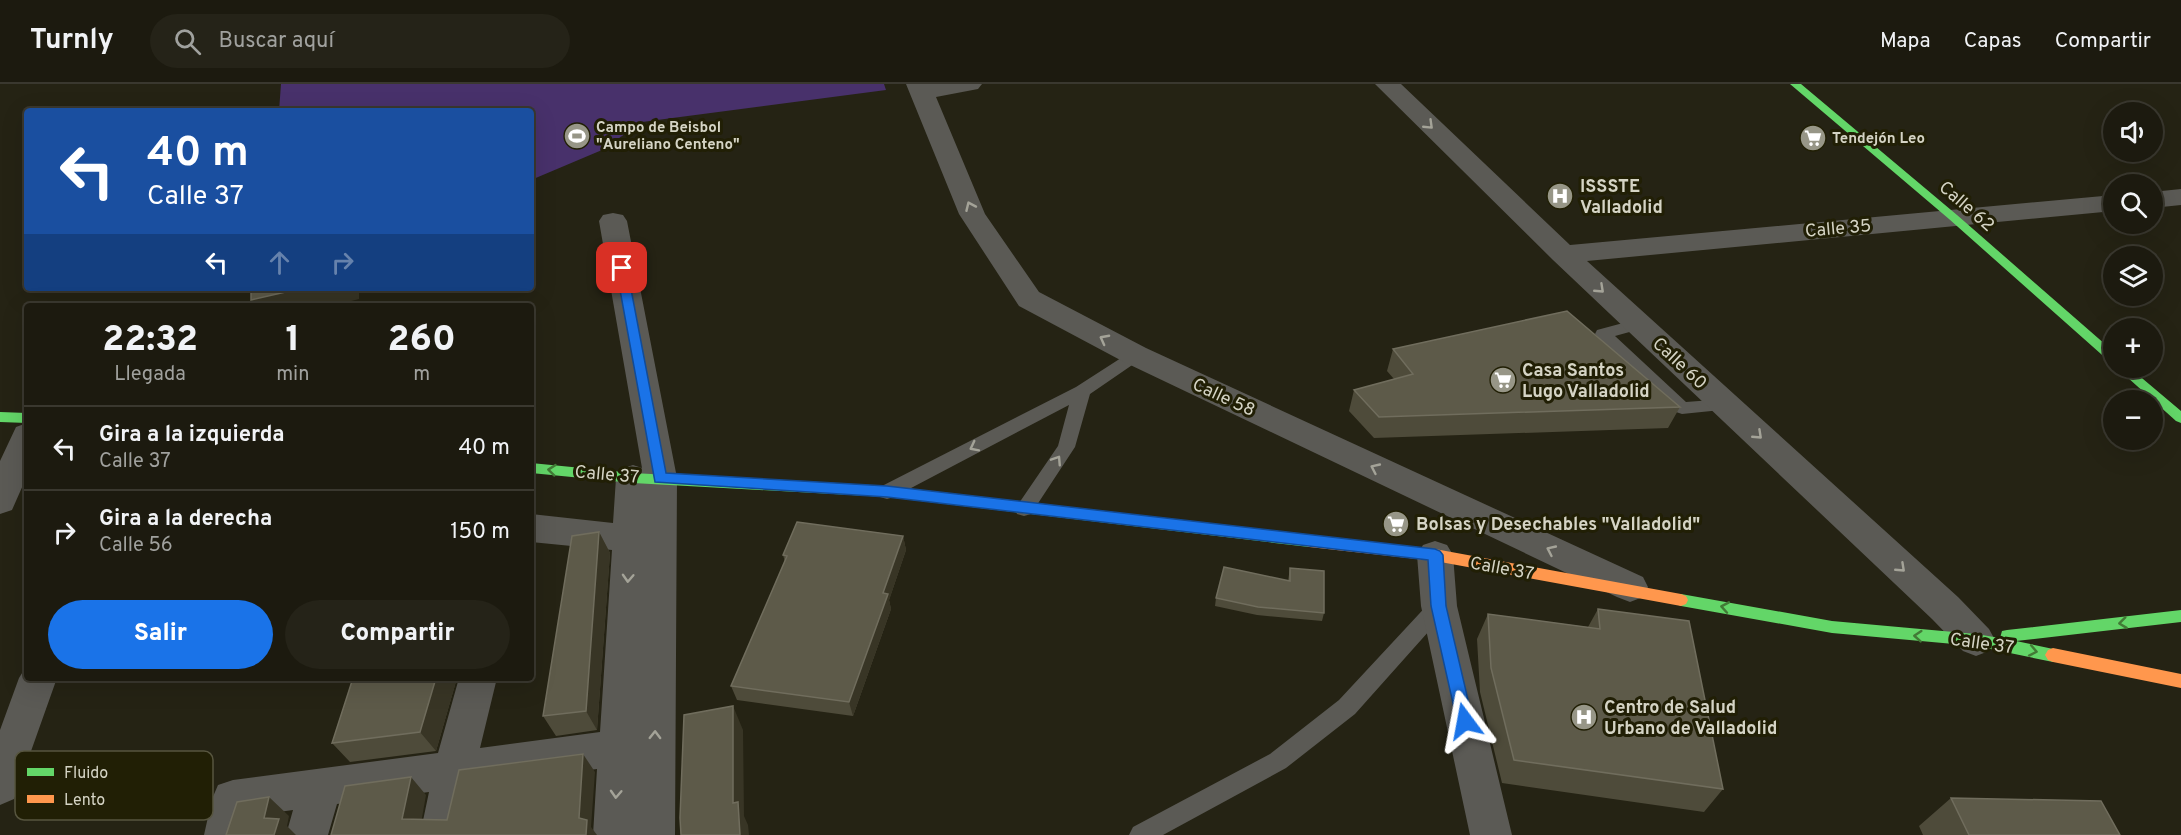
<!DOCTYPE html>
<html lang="es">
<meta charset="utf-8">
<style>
:root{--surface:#1c1a0f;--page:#252318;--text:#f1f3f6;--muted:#a0a19e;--line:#3a382f;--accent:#1a73e8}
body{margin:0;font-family:Overpass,sans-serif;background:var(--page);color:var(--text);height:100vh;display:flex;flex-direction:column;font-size:22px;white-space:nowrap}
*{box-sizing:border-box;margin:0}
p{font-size:20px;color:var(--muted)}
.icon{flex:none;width:33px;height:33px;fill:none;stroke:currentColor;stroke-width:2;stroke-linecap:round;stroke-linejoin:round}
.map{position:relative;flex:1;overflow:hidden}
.details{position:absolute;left:24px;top:219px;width:510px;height:378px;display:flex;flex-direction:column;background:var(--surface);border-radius:6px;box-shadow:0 6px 24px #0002,0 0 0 2px var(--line)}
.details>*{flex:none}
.banner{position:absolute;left:24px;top:24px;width:510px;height:183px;border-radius:6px;box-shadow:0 6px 24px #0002,0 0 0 2px var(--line);background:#1a4fa0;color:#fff;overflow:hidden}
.fabs{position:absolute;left:2103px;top:18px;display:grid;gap:12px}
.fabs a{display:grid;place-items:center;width:60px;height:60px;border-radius:50%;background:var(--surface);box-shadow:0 6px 24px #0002,0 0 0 2px var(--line);font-size:30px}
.pin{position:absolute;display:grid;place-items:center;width:51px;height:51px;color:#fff;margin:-26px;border-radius:12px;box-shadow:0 3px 9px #0006}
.me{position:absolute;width:66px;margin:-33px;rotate:347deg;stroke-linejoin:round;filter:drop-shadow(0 0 4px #0008)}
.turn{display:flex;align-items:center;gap:21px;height:126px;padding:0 24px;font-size:27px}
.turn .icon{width:78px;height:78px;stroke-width:2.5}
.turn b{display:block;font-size:42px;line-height:51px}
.lanes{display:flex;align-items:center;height:57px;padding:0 24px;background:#0003;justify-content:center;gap:30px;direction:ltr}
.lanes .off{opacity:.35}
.eta{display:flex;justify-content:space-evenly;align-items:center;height:102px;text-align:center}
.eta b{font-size:36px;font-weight:800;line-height:42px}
.cta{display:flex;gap:12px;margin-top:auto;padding:12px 24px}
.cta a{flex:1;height:69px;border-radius:36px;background:var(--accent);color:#fff;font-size:24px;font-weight:800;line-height:69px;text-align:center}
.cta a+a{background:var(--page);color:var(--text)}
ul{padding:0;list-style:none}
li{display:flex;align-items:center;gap:18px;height:84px;padding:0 24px;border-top:2px solid var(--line)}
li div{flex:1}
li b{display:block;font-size:22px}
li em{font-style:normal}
header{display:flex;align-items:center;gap:36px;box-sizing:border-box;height:84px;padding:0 30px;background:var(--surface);border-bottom:2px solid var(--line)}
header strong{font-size:28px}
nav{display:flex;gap:33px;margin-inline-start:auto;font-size:21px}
.search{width:420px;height:54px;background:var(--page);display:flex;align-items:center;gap:15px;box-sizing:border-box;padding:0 21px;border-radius:33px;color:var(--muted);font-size:22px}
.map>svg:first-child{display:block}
.green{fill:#48316b}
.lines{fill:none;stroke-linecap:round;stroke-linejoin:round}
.lane{fill:#5b5a55;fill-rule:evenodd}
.street{fill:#5b5a55;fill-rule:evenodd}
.fast{fill:#63d668;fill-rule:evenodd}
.slow{fill:#ff974d;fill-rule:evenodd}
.wall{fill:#4e4b3a}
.shaded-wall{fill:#383525}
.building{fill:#5d5a49;stroke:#706d5d;stroke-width:1.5}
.oneway{stroke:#a4a398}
.oneway2{stroke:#427a36}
.route{fill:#1a73e8;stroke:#114b97;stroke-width:1.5}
.labels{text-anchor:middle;stroke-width:6;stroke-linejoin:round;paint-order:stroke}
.far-poi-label{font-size:15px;font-weight:bold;fill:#d5d4c5;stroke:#211f05;text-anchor:start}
.poi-label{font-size:18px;font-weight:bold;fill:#d5d4c5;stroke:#211f05;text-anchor:start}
.street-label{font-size:18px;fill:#d5d4c5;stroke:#211f05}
.key{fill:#211f05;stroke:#57553f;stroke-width:1.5}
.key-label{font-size:16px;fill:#d5d4c5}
</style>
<header>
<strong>Turnly</strong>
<div class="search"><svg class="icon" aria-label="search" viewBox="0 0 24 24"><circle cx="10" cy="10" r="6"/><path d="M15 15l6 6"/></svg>Buscar aquí</div>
<nav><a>Mapa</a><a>Capas</a><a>Compartir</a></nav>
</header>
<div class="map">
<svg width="2181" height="751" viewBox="0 0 2181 751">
<rect width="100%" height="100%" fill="#252314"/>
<path class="green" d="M281,0H884L886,6L642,38L602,66L531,96V27H279Z"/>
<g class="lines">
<path class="lane" d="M1638,235L1644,236L1646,240L1644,244L1615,252L1686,318L1725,315L1731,317L1734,321L1731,325L1682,330L1676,328L1595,250L1597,246Z
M1135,265L1141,267L1143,271L1141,275L1090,310L1075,363L1031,430L1024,432L1017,430L1015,425L1058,362L1069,321L894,413L887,415L880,413L878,408L880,403L1076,303Z
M1439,514L1446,516L1449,522L1446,528L1355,630L1286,684L1163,751H1129L1133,743L1270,670L1339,616L1432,516Z"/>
<path class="street" d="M906,0H982L978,5L936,13L985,130L1039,208L1146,264L1643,493L1648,503L1643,513L1630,518L1617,513L1124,278L1019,222L959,130Z
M1375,0H1401L1570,161L2114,111V127L1587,177L1958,513L1989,545L1995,556L1989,567L1976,572L1963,567L1932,535L1553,176Z
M2181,105V121L2152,124V108Z
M613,129L623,131L627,137L677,394L675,751H593L597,685L471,702L462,751H420L429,708L337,720L328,751H286L293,726L250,732L246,751H204L212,715L218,701L233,696L438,669L459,594H497L480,664L600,648L612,466L531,458V430L613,439L616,394L621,385L633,381L642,384L599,137L603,131Z
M27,339V392L12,426L0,430V377L16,343Z
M1435,457L1447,461L1453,471L1457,522L1512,751H1470L1421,522L1417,471L1423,461Z
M27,581V594H57L14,715L0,721V646L19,594Z"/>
<path class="fast" d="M1790,0H1801L1957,131L2114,268V279L2110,278L1949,135Z
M2117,284H2130L2181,327V339L2176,337Z
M0,328L27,329V339L0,338Z
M531,379L633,389L887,403L1309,451L1314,453L1316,457L1314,461L1309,463L887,413L633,399L531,389Z
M1681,510L1832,537L1976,550L2000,554L2002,547L2007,546L2181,526V538L2016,557L2058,566L2061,571L2058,576L2053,578L1976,562L1832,549L1681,522L1676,520L1674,516L1676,512Z"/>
<path class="slow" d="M1309,451L1435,465L1681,510L1686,512L1688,516L1686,520L1681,522L1435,477L1309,463L1304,461L1302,457L1304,453Z
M2053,564L2181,590V604L2053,578L2048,576L2045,571L2048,566Z"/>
</g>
<path class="wall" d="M1393,265L1680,323L1668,344L1374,354L1349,327L1354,306L1394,295L1387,287Z
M599,448L610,469L597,646L556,652L543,632Z
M903,452L906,466L889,516L891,525L853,632L737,616L731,602L785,478L783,471Z
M1290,484L1324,529L1322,537L1257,531L1215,522L1216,514L1288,497Z
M1598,525L1723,705L1704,728L1502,699L1480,608L1477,555L1488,530L1588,543Z
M353,594H457L436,667L350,678L332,659Z
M1951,714L2120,751H1923L1919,742Z"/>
<path class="shaded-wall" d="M303,204H359V215L332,222H255L251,216Z
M599,448L610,469L597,646L586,627Z
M903,452L906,466L889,516L891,525L853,632L849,618L883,509Z
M436,594H457L436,667L420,648Z
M733,622L743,646L744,732L748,741L749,751H740L733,719Z
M583,670L595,688L591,743L597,751H586L579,734Z
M411,693L426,711L419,751L402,735Z
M269,713L289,732L287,742L296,751H274L264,734Z"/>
<path class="building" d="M251,204H303L251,216Z
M1567,227L1680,323L1379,333L1354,306L1413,290L1393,265Z
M797,438L903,452L883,509L888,510L849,618L731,602L787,472L783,471Z
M599,448L586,627L543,632L572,452Z
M1224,483L1290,497V484L1324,487V529L1258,523L1216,514Z
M1598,525L1689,537L1723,705L1514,676L1491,584L1488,530L1600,545Z
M353,594H436L420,648L332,659Z
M733,622V719L738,718L740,751H681L680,734L684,631Z
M583,670L579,734L587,736L586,751H331L345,702L411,693L402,735L447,736L459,686Z
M269,713L264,734L279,735L274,751H226L237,718Z
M1951,714L2101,717L2120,751H1969Z"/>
<defs><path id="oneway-chevron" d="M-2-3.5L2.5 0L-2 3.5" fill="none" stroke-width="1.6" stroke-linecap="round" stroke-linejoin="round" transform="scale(1.5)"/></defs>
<g class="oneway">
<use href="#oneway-chevron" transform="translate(1429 41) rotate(44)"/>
<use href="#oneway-chevron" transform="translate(970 122) rotate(-114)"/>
<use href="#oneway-chevron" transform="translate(1600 205) rotate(43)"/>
<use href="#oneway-chevron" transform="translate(1104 255) rotate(-152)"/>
<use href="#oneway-chevron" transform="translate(1758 351) rotate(43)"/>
<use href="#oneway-chevron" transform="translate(974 363) rotate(153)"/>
<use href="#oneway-chevron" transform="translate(1057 376) rotate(-57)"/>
<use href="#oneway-chevron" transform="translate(1375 384) rotate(-155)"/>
<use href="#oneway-chevron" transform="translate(1551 466) rotate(-155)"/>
<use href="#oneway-chevron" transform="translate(1901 484) rotate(43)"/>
<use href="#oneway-chevron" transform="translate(628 494) rotate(93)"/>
<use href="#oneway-chevron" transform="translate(655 651) rotate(-89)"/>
<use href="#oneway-chevron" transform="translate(616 710) rotate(93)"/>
</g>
<g class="oneway2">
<use href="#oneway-chevron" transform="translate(552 386) rotate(-174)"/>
<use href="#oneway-chevron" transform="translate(1725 523) rotate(-170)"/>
<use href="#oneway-chevron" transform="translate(2123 539) rotate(173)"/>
<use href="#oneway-chevron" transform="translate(1918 552) rotate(-176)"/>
<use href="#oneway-chevron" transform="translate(2033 567) rotate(11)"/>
</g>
<path class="route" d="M622,180L627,184L666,389L887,402L1435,465L1440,467L1443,471L1446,522L1473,637L1471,642L1465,644L1459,642L1457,637L1431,522L1428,476L887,413L655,398L616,184Z"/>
<defs>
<symbol id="stadium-disc" viewBox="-11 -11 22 22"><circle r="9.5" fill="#979687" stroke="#211f05"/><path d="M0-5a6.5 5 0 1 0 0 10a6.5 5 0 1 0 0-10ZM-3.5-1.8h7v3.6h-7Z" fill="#fff"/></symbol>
<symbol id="supermarket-disc" viewBox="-11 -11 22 22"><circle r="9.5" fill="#979687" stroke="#211f05"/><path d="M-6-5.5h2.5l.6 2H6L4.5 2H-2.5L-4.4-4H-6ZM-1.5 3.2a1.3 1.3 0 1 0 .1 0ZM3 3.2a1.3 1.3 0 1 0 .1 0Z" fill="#fff"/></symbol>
<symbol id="hospital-disc" viewBox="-11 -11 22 22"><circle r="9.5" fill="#979687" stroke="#211f05"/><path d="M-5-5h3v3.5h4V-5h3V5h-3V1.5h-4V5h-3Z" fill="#fff"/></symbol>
</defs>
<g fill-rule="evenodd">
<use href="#stadium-disc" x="562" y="37" width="30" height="30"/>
<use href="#supermarket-disc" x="1798" y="39" width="30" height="30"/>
<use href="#hospital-disc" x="1545" y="97" width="30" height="30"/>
<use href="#supermarket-disc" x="1488" y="281" width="30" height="30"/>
<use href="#supermarket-disc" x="1381" y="425" width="30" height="30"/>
<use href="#hospital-disc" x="1569" y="618" width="30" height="30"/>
</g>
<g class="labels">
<g class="far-poi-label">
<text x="596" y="48">Campo de Beisbol<tspan x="596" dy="17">"Aureliano Centeno"</tspan></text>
<text x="1832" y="59">Tendejón Leo</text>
</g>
<g class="poi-label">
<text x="1580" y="108">ISSSTE<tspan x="1580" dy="21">Valladolid</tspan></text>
<text x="1522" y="292">Casa Santos<tspan x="1522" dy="21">Lugo Valladolid</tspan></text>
<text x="1416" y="446">Bolsas y Desechables "Valladolid"</text>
<text x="1604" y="629">Centro de Salud<tspan x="1604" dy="21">Urbano de Valladolid</tspan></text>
</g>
<g class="street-label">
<text transform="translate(1967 122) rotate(41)" y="6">Calle 62</text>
<text transform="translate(1838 144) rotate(-5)" y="6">Calle 35</text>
<text transform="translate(1680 279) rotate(43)" y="6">Calle 60</text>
<text transform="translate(1224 313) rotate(25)" y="6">Calle 58</text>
<text transform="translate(607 390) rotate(5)" y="6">Calle 37</text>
<text transform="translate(1502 484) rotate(10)" y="6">Calle 37</text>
<text transform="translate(1982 559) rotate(8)" y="6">Calle 37</text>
</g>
</g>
<rect x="15" y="667" width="198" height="69" rx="9" class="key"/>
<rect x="27" y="684" width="27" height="8" fill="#63d668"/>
<rect x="27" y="711" width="27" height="8" fill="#ff974d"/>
<g class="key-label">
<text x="64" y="694">Fluido</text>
<text x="64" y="721">Lento</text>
</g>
</svg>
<div class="fabs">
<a><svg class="icon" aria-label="sound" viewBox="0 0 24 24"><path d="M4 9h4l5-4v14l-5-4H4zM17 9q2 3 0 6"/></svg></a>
<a><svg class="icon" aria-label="search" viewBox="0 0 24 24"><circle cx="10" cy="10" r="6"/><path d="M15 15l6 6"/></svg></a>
<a><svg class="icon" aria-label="layers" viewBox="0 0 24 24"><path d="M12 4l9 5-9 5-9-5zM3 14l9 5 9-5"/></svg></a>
<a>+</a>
<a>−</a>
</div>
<div class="pin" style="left:622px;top:184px;background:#d93025"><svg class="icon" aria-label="arrive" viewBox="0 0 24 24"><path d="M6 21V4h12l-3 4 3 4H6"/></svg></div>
<svg class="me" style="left:1465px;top:637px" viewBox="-20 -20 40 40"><path d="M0-17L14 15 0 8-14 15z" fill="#1a73e8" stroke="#fff" stroke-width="4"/></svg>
<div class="banner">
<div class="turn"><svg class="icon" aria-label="left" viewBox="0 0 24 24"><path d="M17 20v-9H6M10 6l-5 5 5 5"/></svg><div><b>40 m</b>Calle 37</div></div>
<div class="lanes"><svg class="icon" aria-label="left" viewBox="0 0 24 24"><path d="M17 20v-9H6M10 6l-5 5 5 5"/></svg><svg class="icon off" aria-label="ahead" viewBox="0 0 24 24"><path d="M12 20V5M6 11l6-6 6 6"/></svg><svg class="icon off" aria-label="right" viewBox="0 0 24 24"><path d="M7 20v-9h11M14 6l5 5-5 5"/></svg></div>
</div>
<section class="details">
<div class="eta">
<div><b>22:32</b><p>Llegada</p></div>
<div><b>1</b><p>min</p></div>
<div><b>260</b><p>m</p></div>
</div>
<ul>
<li><svg class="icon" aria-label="left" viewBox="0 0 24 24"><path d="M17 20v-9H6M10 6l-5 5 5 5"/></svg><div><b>Gira a la izquierda</b><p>Calle 37</p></div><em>40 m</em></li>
<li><svg class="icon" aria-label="right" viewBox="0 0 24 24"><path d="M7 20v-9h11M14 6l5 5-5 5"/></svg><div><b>Gira a la derecha</b><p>Calle 56</p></div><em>150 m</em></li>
</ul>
<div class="cta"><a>Salir</a><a>Compartir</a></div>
</section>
</div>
